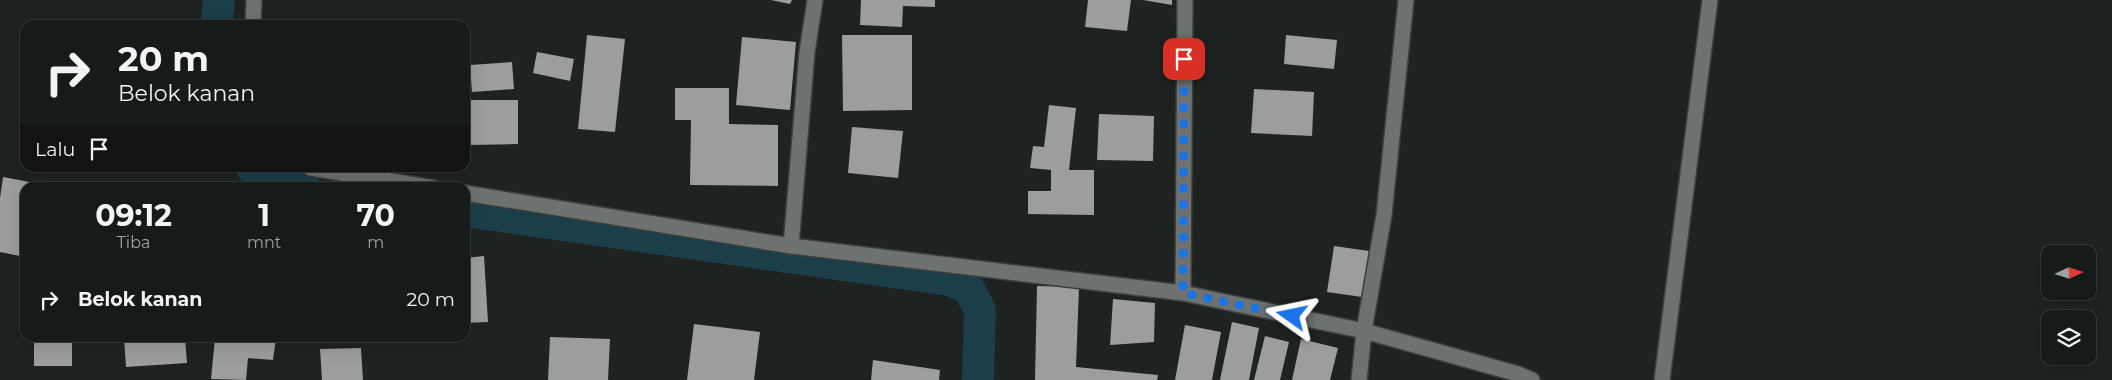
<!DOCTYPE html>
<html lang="id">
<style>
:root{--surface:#161a18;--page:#232725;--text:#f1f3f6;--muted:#9ea1a2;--line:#353837}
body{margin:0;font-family:Montserrat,sans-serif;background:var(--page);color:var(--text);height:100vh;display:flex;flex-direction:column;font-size:19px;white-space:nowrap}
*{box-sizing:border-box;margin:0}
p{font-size:16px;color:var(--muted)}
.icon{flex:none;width:28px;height:28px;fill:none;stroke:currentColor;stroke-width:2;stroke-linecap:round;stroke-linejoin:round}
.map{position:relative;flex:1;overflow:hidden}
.side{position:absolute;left:20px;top:182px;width:450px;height:160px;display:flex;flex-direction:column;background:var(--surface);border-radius:15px;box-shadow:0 5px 20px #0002,0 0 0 1px var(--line)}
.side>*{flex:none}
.guide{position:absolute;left:20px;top:20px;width:450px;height:152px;border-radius:15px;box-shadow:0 5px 20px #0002,0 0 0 1px var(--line);background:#161a18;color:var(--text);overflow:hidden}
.needle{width:32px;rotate:86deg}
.fabs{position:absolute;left:2041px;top:245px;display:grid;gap:10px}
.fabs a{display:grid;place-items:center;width:55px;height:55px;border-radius:10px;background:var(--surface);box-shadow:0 5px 20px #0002,0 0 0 1px var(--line);font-size:25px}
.pin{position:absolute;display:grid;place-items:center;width:42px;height:42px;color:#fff;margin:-21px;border-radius:10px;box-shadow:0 2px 8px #0006}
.me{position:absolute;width:55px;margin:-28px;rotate:282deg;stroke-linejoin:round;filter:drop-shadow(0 0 4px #0008)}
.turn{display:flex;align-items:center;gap:18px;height:105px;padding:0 15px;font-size:22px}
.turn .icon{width:65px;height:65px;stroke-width:2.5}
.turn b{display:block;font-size:35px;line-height:42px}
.then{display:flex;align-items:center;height:48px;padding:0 15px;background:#0003;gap:10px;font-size:19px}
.eta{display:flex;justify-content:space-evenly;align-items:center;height:85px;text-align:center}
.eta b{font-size:30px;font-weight:700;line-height:35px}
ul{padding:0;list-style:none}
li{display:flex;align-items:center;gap:15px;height:65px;padding:0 15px}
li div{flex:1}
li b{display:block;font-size:19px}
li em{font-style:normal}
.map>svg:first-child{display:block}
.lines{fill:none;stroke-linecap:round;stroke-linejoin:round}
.canal{stroke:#1c3e49;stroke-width:32}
.building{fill:#9b9e9a}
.street-casing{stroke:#3b3e3d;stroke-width:18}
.street{stroke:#6d716f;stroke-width:15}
.route{stroke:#1a73e8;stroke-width:9;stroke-dasharray:0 16.2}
</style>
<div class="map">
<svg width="2112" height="380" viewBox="0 0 2112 380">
<rect width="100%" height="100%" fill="#1e2220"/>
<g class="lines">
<path class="canal" d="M217,25L219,0
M252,168L281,184L305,188
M465,211L949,280L969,289L980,310L978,380"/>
</g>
<path class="building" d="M771,0H792L790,4Z
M861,0H935V7L903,6L902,27L860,25Z
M1088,0H1131L1127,31L1085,27Z
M1143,0H1172V5Z
M587,35L625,39L615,132L578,129Z
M842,35H912V110L843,111Z
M1286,35L1337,40L1334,69L1284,64Z
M742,37L796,42L790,110L736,105Z
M537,52L574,59L570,81L533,73Z
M512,62L514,89L472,92L470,65Z
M675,88H729V124L778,125V186L690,185L691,120H675Z
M1254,89L1314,92L1312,136L1251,133Z
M469,100H518V144L469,145Z
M1049,105L1076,108L1069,170H1094V215L1028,214V191H1051V170L1030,168L1033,146L1044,147Z
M1099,114L1154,116L1153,161L1097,160Z
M852,127L903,131L898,178L848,173Z
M3,177L56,187L25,188V257L0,252V198Z
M1334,246L1369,251L1362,297L1327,292Z
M484,256L488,322L465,323V258Z
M1037,286L1079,287L1076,367L1158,375L1157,380H1035Z
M1113,299L1155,303L1154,342L1110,345Z
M1232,322L1259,328L1249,380H1220Z
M694,324L760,332L754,380H687Z
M1185,325L1221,332L1212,380H1175Z
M1265,336L1289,342L1280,380H1254Z
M550,337L610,339L608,380H548Z
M34,338H72V366H34Z
M124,338H185L187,363L126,367Z
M215,338H276L273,360L248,358L246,380L211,379Z
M1301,339L1338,348L1330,380H1292Z
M361,348L363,380H322L320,349Z
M873,360L940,370L939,380H871Z"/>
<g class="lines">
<defs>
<path id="street" d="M253,25L254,0
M311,168L434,188
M465,193L791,246L1183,293L1364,331L1518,374L1532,380
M791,246L807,52L815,0
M1183,293L1185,0
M1359,380L1364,331L1384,215L1406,0
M1662,380L1710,0"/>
</defs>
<use href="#street" class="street-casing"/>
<use href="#street" class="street"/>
</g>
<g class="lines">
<path class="route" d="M1184,59L1183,293L1292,316"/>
</g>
</svg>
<div class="fabs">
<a><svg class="needle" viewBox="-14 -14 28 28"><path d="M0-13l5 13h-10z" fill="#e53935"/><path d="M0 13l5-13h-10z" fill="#9ea1a2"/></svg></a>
<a><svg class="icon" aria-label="layers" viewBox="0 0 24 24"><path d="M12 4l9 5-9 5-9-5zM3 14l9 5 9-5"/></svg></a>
</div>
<div class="pin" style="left:1184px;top:59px;background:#d93025"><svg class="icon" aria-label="arrive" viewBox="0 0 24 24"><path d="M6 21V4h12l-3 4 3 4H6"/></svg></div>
<svg class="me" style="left:1292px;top:316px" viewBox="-20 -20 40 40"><path d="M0-17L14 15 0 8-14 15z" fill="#1a73e8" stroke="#fff" stroke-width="4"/></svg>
<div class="guide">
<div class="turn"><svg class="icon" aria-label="right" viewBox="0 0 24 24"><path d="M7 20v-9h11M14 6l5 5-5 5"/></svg><div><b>20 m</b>Belok kanan</div></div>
<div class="then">Lalu<svg class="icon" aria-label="arrive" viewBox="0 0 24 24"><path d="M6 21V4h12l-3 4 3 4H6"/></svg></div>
</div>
<section class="side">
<div class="eta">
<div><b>09:12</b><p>Tiba</p></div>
<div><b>1</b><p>mnt</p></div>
<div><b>70</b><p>m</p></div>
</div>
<ul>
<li><svg class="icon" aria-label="right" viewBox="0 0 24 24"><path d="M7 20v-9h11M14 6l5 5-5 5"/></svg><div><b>Belok kanan</b></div><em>20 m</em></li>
</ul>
</section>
</div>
